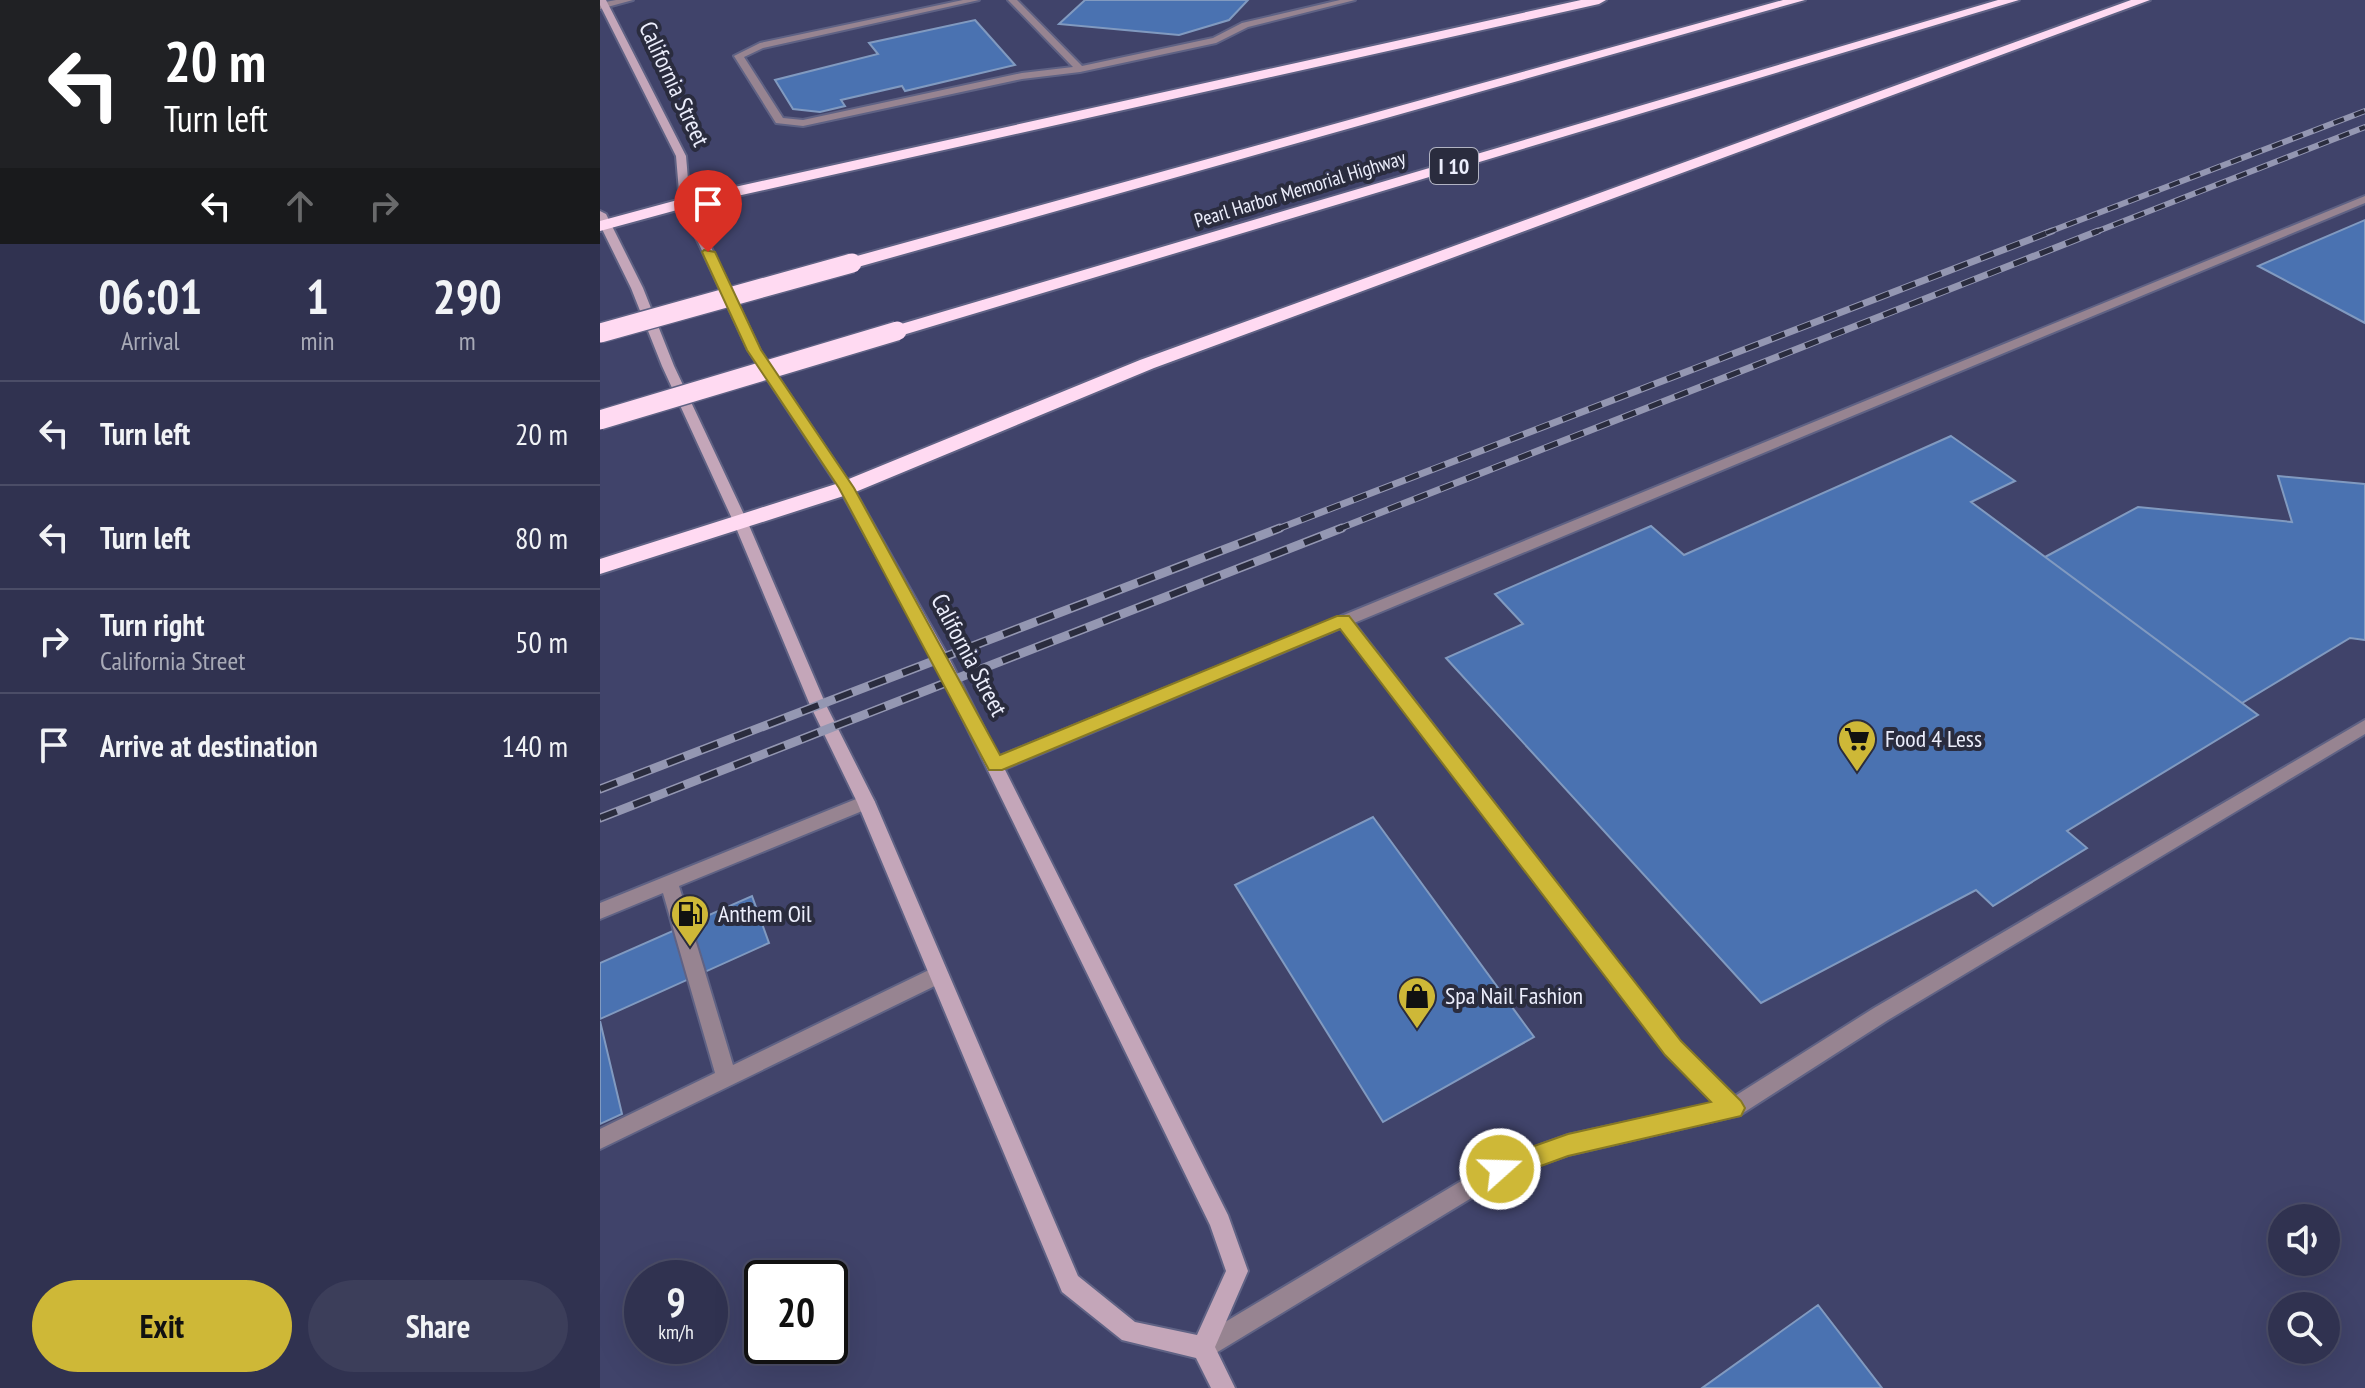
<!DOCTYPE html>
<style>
:root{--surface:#303250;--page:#3c3e5a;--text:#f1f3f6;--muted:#a8aab7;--line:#4b4d67;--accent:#ceb837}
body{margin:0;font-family:"PT Sans Narrow",sans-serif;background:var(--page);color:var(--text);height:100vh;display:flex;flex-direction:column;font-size:30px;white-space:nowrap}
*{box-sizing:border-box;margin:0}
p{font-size:26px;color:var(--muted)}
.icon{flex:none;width:44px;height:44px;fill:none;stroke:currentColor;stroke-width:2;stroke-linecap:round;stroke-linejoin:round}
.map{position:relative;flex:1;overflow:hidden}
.drawer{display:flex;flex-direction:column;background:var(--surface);width:600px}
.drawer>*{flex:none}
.top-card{background:#202124;color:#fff;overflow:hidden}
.controls{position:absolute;left:1668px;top:1204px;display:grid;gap:16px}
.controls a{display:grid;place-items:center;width:72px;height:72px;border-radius:50%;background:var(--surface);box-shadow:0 8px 32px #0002,0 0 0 2px var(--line);font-size:40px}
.speed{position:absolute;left:24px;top:1260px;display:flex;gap:16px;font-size:40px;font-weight:700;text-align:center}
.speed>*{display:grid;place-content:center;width:104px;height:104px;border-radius:50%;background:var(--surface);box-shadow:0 8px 32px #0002,0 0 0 2px var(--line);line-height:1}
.speed small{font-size:20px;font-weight:400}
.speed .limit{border:4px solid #111;border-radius:12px;background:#fff;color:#111}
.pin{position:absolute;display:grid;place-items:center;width:68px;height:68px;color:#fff;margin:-82px -34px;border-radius:50% 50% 50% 0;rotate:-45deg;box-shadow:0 0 8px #0007}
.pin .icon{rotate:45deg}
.me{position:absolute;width:88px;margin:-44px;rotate:70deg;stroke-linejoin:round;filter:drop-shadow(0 0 6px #0008)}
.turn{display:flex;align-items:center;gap:28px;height:168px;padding:0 32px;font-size:36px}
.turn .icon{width:104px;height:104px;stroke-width:2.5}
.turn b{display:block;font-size:56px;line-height:68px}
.lanes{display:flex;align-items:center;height:76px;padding:0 32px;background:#0003;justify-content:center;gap:40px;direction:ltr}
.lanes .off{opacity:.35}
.eta{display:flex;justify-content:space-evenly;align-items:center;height:136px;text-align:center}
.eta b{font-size:48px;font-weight:800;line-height:56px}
.button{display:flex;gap:16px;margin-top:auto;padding:16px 32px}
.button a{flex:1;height:92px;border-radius:48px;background:var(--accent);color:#111;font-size:32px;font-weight:800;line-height:92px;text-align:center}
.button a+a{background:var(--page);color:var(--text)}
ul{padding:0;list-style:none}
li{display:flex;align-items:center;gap:24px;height:104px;padding:0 32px;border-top:2px solid var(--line)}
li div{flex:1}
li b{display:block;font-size:30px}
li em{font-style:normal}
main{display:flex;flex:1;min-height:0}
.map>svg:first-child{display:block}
.building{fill:#4a72b1;stroke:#819ac0;stroke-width:2}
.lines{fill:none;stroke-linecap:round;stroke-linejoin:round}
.service-casing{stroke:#5f6284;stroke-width:4}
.minor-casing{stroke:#5f6284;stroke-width:4}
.secondary-casing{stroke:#5f6284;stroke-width:4}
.motorway-casing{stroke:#5f6284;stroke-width:4}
.service{fill:#978491;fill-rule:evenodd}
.minor{fill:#978491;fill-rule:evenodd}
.secondary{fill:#c4a6b9;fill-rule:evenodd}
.motorway{fill:#ffdaf2;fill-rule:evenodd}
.rail-far2-casing{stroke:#9497b2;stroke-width:6}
.rail-far1-casing{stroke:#9497b2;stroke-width:7}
.rail-casing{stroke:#9497b2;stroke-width:9}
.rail-far2{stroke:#2a2c3e;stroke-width:4;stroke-dasharray:11;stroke-linecap:butt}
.rail-far1{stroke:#2a2c3e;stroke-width:5;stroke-dasharray:14;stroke-linecap:butt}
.rail{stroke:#2a2c3e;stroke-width:6;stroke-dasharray:18;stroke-linecap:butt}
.motorway-bridge-casing{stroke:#5f6284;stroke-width:22;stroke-linecap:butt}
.motorway-bridge{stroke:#ffdaf2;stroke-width:19}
.route{fill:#ceb837;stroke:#867824;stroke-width:2}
.labels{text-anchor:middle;stroke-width:8;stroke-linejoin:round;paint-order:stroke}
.far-street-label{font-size:20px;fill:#eceefc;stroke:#2a2c3e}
.shield{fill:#2a2c3e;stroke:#b2b4c3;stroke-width:2}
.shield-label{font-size:22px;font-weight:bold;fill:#eceefc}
.street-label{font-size:24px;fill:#eceefc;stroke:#2a2c3e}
.poi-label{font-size:24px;fill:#eceefc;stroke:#2a2c3e;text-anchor:start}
</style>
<main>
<section class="drawer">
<div class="top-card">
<div class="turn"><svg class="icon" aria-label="left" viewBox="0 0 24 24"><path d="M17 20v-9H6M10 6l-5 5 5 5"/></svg><div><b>20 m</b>Turn left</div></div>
<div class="lanes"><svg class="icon" aria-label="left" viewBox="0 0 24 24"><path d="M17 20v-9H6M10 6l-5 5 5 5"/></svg><svg class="icon off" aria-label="ahead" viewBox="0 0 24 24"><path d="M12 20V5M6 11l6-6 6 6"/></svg><svg class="icon off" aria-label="right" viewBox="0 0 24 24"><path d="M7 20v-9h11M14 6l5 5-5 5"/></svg></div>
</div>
<div class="eta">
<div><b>06:01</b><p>Arrival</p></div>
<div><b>1</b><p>min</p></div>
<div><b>290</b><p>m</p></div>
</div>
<ul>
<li><svg class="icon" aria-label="left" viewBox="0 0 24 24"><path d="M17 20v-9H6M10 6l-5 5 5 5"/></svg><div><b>Turn left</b></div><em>20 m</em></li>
<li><svg class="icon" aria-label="left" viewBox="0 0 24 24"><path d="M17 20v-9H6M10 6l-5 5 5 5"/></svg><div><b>Turn left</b></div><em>80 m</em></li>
<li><svg class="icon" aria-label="right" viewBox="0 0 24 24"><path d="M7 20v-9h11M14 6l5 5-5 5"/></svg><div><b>Turn right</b><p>California Street</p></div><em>50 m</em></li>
<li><svg class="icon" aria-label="arrive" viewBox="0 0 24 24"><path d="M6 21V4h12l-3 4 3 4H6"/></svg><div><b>Arrive at destination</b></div><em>140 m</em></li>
</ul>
<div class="button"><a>Exit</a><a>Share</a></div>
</section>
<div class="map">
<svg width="1765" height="1388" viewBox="0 0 1765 1388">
<rect width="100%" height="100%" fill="#40436a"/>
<path class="building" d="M485,0H648L629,20L579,35L459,24Z
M375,20L415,65L305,91L302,86L241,100L245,106L220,112L193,109L175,80L278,54L269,43Z
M1765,220V323L1658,266Z
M1351,436L1415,481L1371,502L1658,715L1467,831L1487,848L1393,906L1376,890L1161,1003L846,658L923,624L895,594L1051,526L1084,555Z
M1678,476L1765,484V640L1750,638L1642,703L1445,557L1538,507L1692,522Z
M773,817L934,1037L783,1122L635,885Z
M152,896L169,943L0,1019V963Z
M0,1021L22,1114L0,1124Z
M1218,1305L1282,1388H1102Z"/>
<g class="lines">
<defs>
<path id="service" d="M363,0H379L163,48L144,57L183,118L203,120L422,73L473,67L408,0H417L482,66L613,38L642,23L740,0H755L648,27L616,43L480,72L422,79L203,126L176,123L134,56L160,43Z
M1765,196V203L754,623L1080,1042L1135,1096L1274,1008L1765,720V734L1288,1020L1140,1115L968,1155L906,1177L611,1356L603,1359L595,1356L592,1348L595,1340L893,1162L968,1135L1114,1103L1066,1054L741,628L402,770H390L388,765L390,760Z
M266,795L272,797L275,802L272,807L79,886L133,1065L331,969L338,967L345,969L347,975L345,981L0,1149V1129L115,1073L63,893L0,919V903Z"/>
<path id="minor" d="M16,0H33L0,9V3Z"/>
<path id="secondary" d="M0,0H6L86,156L90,203L160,350L253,488L349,658L628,1215L648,1271L615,1347L635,1388H611L596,1358L522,1340L462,1292L257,802L210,705L134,523L62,366L31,288L0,225V211L6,214L43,288L74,366L148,523L226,705L275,802L478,1276L535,1322L597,1335L626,1271L610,1225L333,658L239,488L148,350L80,203L76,156L0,5Z"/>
<path id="motorway" d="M981,0H1006L999,4L88,207L0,231V221L85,198Z
M1183,0H1205L258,267L252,268L243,263L246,259Z
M1398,0H1419L303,335L297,337L288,331L291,327Z
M1531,0H1550L554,368L253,493L0,574V559L239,483L540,360Z"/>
</defs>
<use href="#service" class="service-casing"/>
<use href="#minor" class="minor-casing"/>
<use href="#secondary" class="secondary-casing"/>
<use href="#motorway" class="motorway-casing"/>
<use href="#service" class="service"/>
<use href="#minor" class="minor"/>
<use href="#secondary" class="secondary"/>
<use href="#motorway" class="motorway"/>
<defs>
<path id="rail-far2" d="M1446,233L1765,111
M1493,233L1765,127"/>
<path id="rail-far1" d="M675,530L1452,231
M736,530L1498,231"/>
<path id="rail" d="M0,789L680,528
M0,818L742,528"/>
</defs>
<use href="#rail-far2" class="rail-far2-casing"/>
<use href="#rail-far1" class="rail-far1-casing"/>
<use href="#rail" class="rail-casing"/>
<use href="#rail-far2" class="rail-far2"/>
<use href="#rail-far1" class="rail-far1"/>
<use href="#rail" class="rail"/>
<defs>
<path id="motorway-bridge" d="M0,333L252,263
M0,420L297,331"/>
</defs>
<use href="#motorway-bridge" class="motorway-bridge-casing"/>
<use href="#motorway-bridge" class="motorway-bridge"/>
</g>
<path class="route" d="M104,250L115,252L161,350L254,488L400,755L737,616H749L1081,1041L1141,1101L1145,1108L1141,1116L968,1156L900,1181L892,1177L888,1169L892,1161L968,1134L1111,1102L1065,1055L740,629L402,770H389L239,488L147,350L102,252Z"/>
<defs>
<symbol id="supermarket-pin" viewBox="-11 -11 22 30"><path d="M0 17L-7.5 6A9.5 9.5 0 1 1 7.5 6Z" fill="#ceb837" stroke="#2a2c3e"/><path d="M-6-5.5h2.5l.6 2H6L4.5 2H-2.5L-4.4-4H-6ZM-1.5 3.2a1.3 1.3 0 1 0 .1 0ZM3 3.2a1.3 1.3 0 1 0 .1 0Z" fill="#111"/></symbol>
<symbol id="fuel-pin" viewBox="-11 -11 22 30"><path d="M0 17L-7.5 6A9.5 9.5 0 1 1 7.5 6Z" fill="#ceb837" stroke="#2a2c3e"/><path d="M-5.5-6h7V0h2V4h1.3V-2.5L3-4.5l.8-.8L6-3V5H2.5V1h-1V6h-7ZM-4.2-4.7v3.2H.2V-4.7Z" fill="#111"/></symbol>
<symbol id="shop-pin" viewBox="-11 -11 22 30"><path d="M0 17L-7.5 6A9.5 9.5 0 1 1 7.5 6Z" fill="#ceb837" stroke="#2a2c3e"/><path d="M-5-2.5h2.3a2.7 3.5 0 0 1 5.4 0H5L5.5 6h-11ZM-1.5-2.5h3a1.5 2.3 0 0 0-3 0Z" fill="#111"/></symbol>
</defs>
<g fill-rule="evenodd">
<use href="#supermarket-pin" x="1235" y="717" width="44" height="60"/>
<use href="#fuel-pin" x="68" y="892" width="44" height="60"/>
<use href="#shop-pin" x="795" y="974" width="44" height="60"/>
</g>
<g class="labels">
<g class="far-street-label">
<text transform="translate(700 189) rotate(-17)" y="7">Pearl Harbor Memorial Highway</text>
</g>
<rect class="shield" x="830" y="148" width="48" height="36" rx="6"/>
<g class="shield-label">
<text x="854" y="174">I 10</text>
</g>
<g class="street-label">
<text transform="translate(74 84) rotate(65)" y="8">California Street</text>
<text transform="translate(369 655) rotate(62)" y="8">California Street</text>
</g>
<g class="poi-label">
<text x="1285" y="747">Food 4 Less</text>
<text x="118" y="922">Anthem Oil</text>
<text x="845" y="1004">Spa Nail Fashion</text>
</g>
</g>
</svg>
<div class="controls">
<a><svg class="icon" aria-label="sound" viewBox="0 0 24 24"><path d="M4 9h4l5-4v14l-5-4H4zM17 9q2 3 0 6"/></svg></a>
<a><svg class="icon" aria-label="search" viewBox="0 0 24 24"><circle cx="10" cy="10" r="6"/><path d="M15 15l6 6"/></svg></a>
</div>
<div class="speed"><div>9<small>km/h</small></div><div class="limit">20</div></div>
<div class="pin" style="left:108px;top:252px;background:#d93025"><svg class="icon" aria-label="arrive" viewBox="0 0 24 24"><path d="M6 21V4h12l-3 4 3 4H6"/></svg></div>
<svg class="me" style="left:900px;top:1169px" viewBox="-20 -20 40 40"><circle r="17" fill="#ceb837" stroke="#fff" stroke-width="3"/><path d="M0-11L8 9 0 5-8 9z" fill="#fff"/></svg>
</div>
</main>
